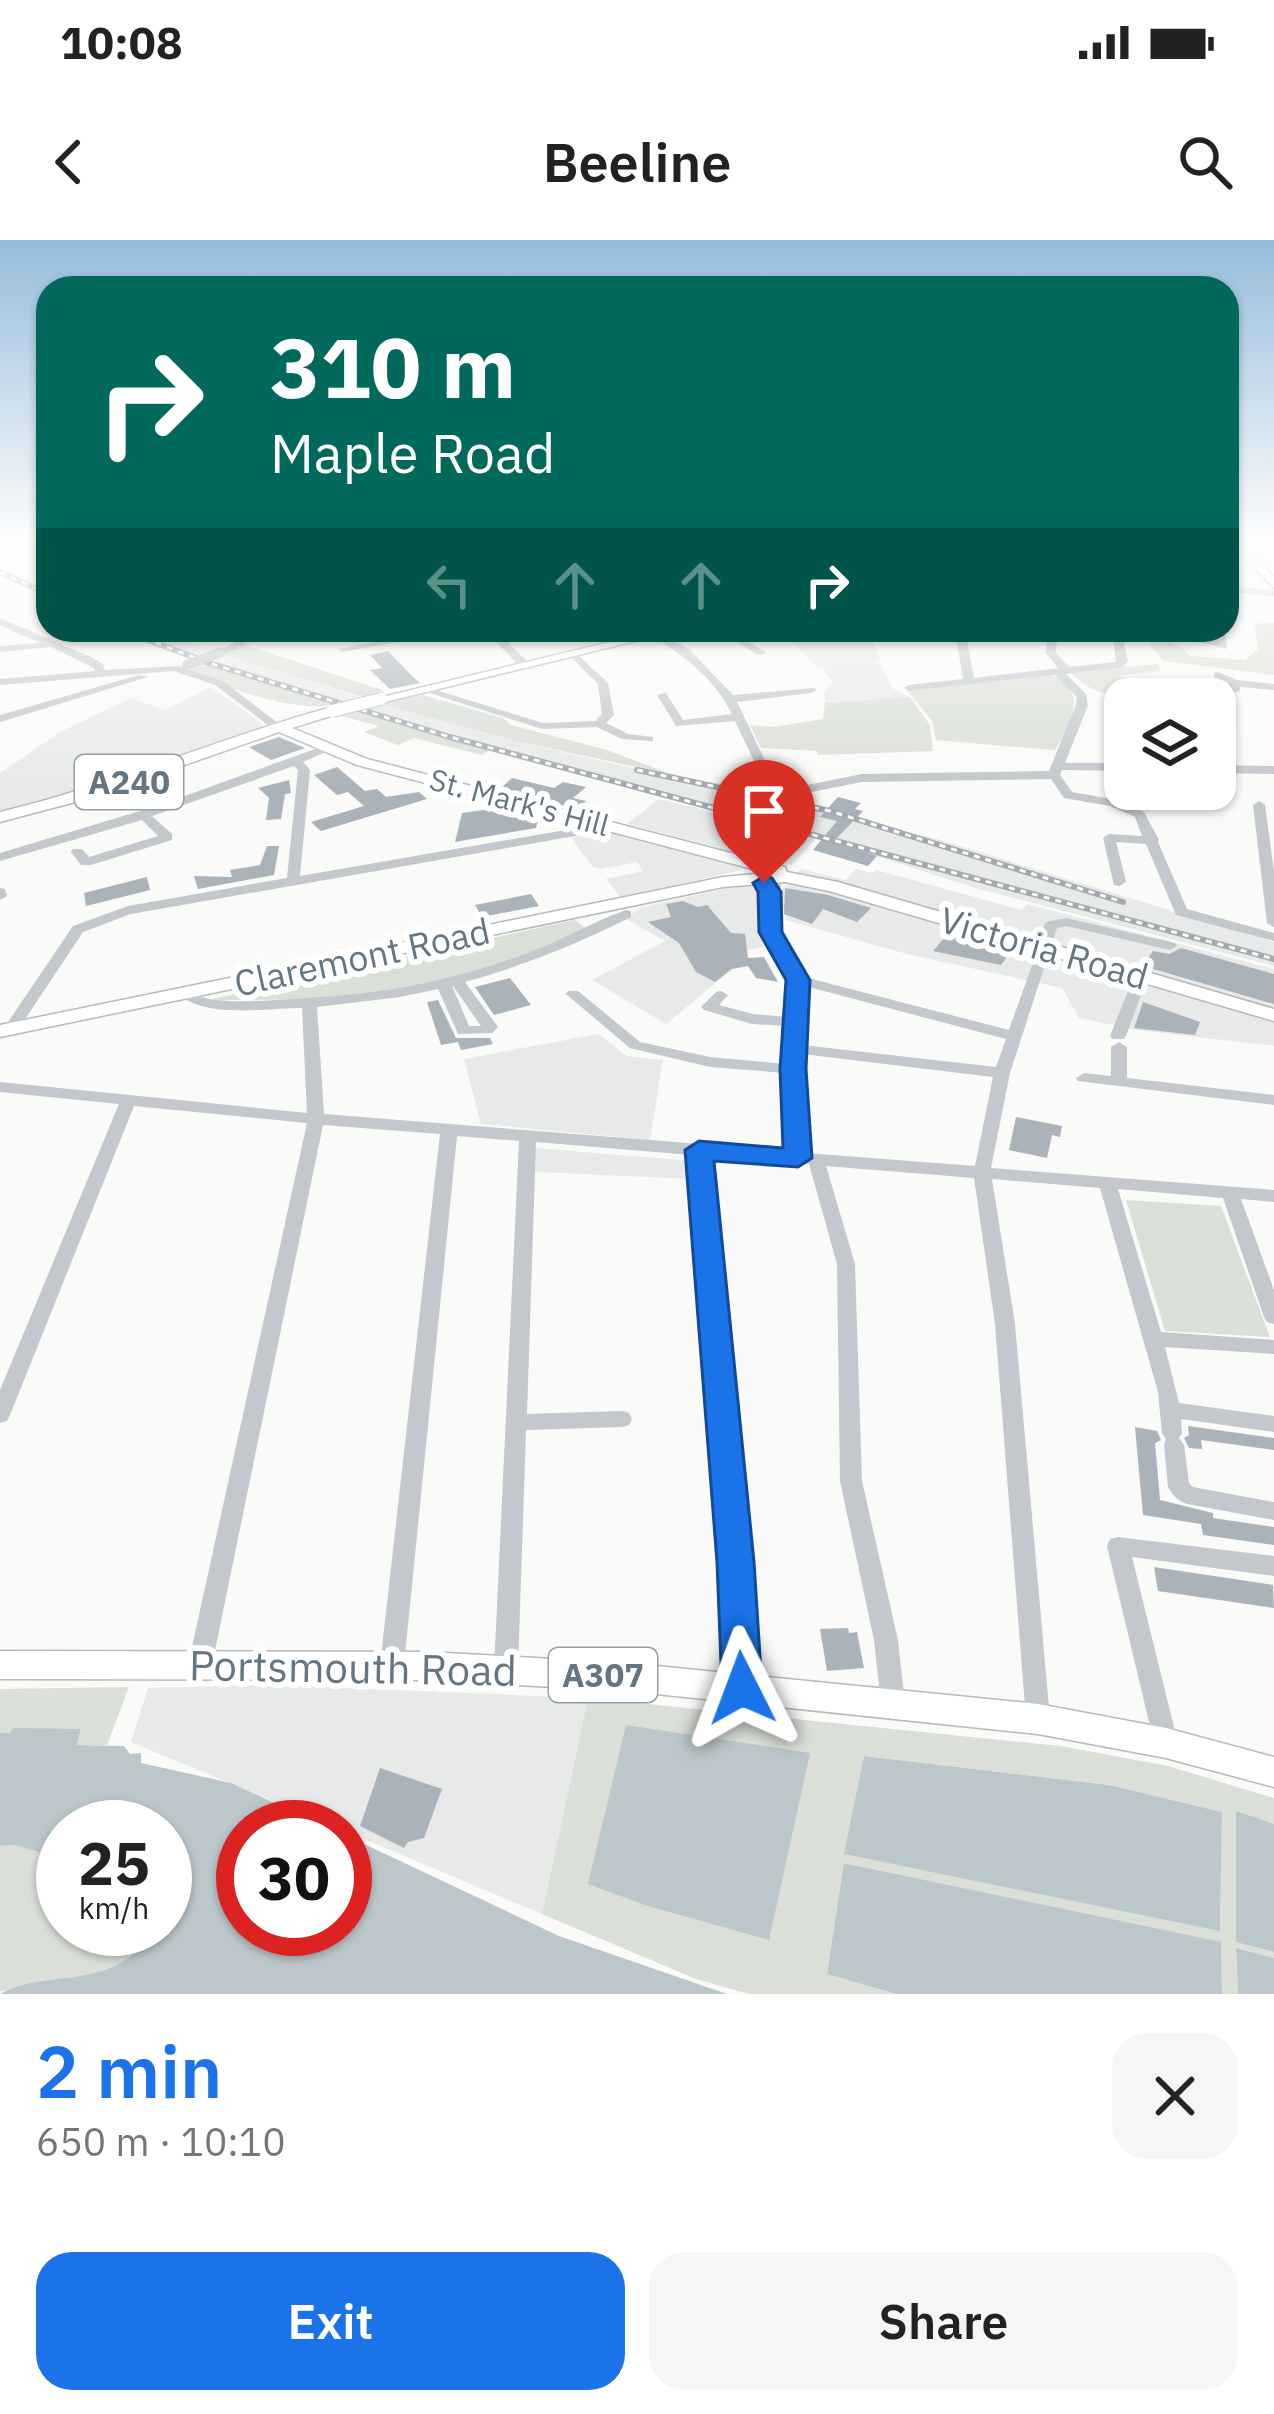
<!DOCTYPE html>
<meta charset="utf-8">
<style>
:root{--surface:#fff;--page:#f6f6f6;--text:#222;--muted:#767676;--accent:#1a73e8}
body{margin:0;font-family:"IBM Plex Sans",sans-serif;background:var(--page);color:var(--text);height:100vh;display:flex;flex-direction:column;font-size:45px;white-space:nowrap}
*{box-sizing:border-box;margin:0}
p{font-size:39px;color:var(--muted)}
.icon{flex:none;width:66px;height:66px;fill:none;stroke:currentColor;stroke-width:2;stroke-linecap:round;stroke-linejoin:round}
.map{position:relative;height:1754px;overflow:hidden}
.panel{display:flex;flex-direction:column;background:var(--surface);flex:1}
.panel>*{flex:none}
.top-card{position:absolute;left:36px;top:36px;width:1203px;height:366px;border-radius:36px;box-shadow:0 3px 9px #0004;background:#00695c;color:#fff;overflow:hidden}
.fabs{position:absolute;left:1104px;top:438px;display:grid;gap:24px}
.fabs a{display:grid;place-items:center;width:132px;height:132px;border-radius:24px;background:var(--surface);box-shadow:0 3px 9px #0004;font-size:60px}
.speed{position:absolute;left:36px;top:1560px;display:flex;gap:24px;font-size:60px;font-weight:700;text-align:center}
.speed>*{display:grid;place-content:center;width:156px;height:156px;border-radius:50%;background:var(--surface);box-shadow:0 3px 9px #0004;line-height:1}
.speed small{font-size:30px;font-weight:400}
.speed .limit{border:18px solid #d22;background:#fff;color:#111}
.pin{position:absolute;display:grid;place-items:center;width:102px;height:102px;color:#fff;margin:-123px -51px;border-radius:50% 50% 50% 0;rotate:-45deg;box-shadow:0 0 12px #0007}
.pin .icon{rotate:45deg}
.me{position:absolute;width:132px;margin:-66px;rotate:357deg;stroke-linejoin:round;filter:drop-shadow(0 0 9px #0008)}
.turn{display:flex;align-items:center;gap:42px;height:252px;padding:0 36px;font-size:54px}
.turn .icon{width:156px;height:156px;stroke-width:2.5}
.turn b{display:block;font-size:84px;line-height:102px}
.lanes{display:flex;align-items:center;height:114px;padding:0 36px;background:#0003;justify-content:center;gap:60px;direction:ltr}
.lanes .off{opacity:.35}
.round{display:grid;place-items:center;flex:none;width:126px;height:126px;border-radius:36px;background:var(--page)}
.headline{display:flex;align-items:center;justify-content:space-between;height:204px;padding:0 36px}
h1{font-size:72px;font-weight:600;line-height:90px;color:var(--accent)}
.primary-button{display:flex;gap:24px;margin-top:auto;padding:24px 36px}
.primary-button a{flex:1;height:138px;border-radius:36px;background:var(--accent);color:#fff;font-size:48px;font-weight:600;line-height:138px;text-align:center}
.primary-button a+a{background:var(--page);color:var(--text)}
.status{display:flex;justify-content:space-between;align-items:center;height:84px;padding:0 60px;background:var(--surface);direction:ltr}
.status svg{height:33px;fill:currentColor}
header{display:flex;justify-content:space-between;align-items:center;height:156px;padding:0 36px;background:var(--surface);font-size:54px;font-weight:600}
.map>svg:first-child{display:block}
.built{fill:#e8e9e9}
.green{fill:#dadfd7;fill-rule:evenodd}
.water{fill:#bbc7cb}
.building{fill:#aab3b9}
.lines{fill:none;stroke-linecap:round;stroke-linejoin:round}
.major-casing{stroke:#b5babe;stroke-width:3}
.minor{fill:#c3c8cc;fill-rule:evenodd}
.major{fill:#fff;fill-rule:evenodd}
.rail-casing{stroke:#a2aab0;stroke-width:6}
.rail{stroke:#fff;stroke-width:3;stroke-dasharray:6;stroke-linecap:butt}
.major-bridge-casing{stroke:#b5babe;stroke-width:14;stroke-linecap:butt}
.minor-bridge{stroke:#c3c8cc;stroke-width:10}
.major-bridge{stroke:#fff;stroke-width:12}
.route{fill:#1a73e8;stroke:#114b97;stroke-width:3}
.labels{text-anchor:middle;stroke-width:12;stroke-linejoin:round;paint-order:stroke}
.far-street-label{font-size:30px;fill:#657683;stroke:#fff}
.shield{fill:#fff;stroke:#939fa8;stroke-width:3}
.shield-label{font-size:33px;font-weight:bold;fill:#657683}
.street-label{font-size:36px;fill:#657683;stroke:#fff}
.near-street-label{font-size:42px;fill:#657683;stroke:#fff}
</style>
<div class="status"><b>10:08</b><svg viewBox="0 0 49 12"><path d="M0 12V9h3v3zM5 12V6h3v6zM10 12V3h3v9zM15 12V0h3v12zM26 1h20v11H26zM47 4h2v5h-2z"/></svg></div>
<header><svg class="icon" aria-label="back" viewBox="0 0 24 24"><path d="M15 5l-7 7 7 7"/></svg>Beeline<svg class="icon" aria-label="search" viewBox="0 0 24 24"><circle cx="10" cy="10" r="6"/><path d="M15 15l6 6"/></svg></header>
<div class="map">
<svg width="1274" height="1754" viewBox="0 0 1274 1754">
<rect width="100%" height="100%" fill="#fafaf8"/>
<path class="built" d="M118,390H154L380,464L516,501L937,599L1274,702V726L972,647L817,597L792,625L782,624L627,584L659,559L762,584L446,498L233,433Z
M821,390H867L881,420L874,422L881,424L892,448L910,457L825,463L824,451L834,443L822,430L830,427L818,428L789,398Z
M211,447L263,484L259,489L0,577V533L62,491L131,458L165,470Z
M605,592L729,623L741,630L621,658L606,639L643,631L637,622L600,629L592,626L571,598Z
M801,629L845,640L856,629L872,633L876,630L1022,670L1027,664L1274,729V806L1137,790L1079,778L1062,748L907,714L786,680L779,653Z
M754,642L762,646L763,707L709,719L725,735L666,784L592,740L665,701L626,679L639,668Z
M598,794L627,816L663,820L650,900L481,884L464,819Z
M536,908L692,921L693,939L534,932Z
M274,1445L588,1458L542,1674L345,1591V1587H335L131,1502L148,1448Z"/>
<path class="green" d="M1260,383H1274V435L1164,421L1150,406L1153,393L1149,390H1165L1170,403L1182,407L1190,416L1245,420L1258,409L1255,386Z
M242,404L382,450L385,454L363,457L222,414Z
M201,423L335,464C299,474 220,448 189,428Z
M1158,424L1161,431L1116,436L1163,447L1173,445L1179,459C1137,459 1100,463 1070,432Z
M1052,435C1089,451 1071,485 1055,510L936,500L932,481L908,451Z
M423,455L503,478L511,485L607,510L673,535L516,501L380,464Z
M910,457L930,485L933,511L818,515L817,511L761,508L750,485L773,487L823,479L825,463Z
M358,471L489,510L482,515L414,498L398,505L364,492L379,486L341,476Z
M575,680L588,690L476,734L360,759L208,760Z
M1126,960L1221,966L1270,1097L1165,1091Z
M129,1447L107,1505H77L81,1490L0,1493V1449Z
M588,1458L1061,1506L1168,1526L1274,1558V1584L1236,1572L1237,1702L1274,1712V1718L1236,1708L1238,1754H1222L1221,1703L845,1623L827,1734L896,1754H749L696,1739L542,1674ZM864,1516L1109,1545L1222,1572L1220,1690L845,1614Z
M14,1605L63,1619V1689H140L148,1702C110,1740 51,1743 0,1751V1606Z"/>
<path class="water" d="M626,1485L810,1513L769,1700L648,1666L588,1644Z
M13,1488L81,1489L77,1505L124,1506L130,1514L141,1513V1523L231,1543L327,1587H243V1689H345V1595L559,1696L727,1754H0C44,1729 99,1752 147,1702L140,1689H165V1587H63V1619L14,1605L0,1606V1493H10Z
M864,1516L1109,1545L1222,1572L1220,1691L844,1614Z
M1236,1571L1274,1584V1712L1236,1702Z
M844,1623L1221,1702L1222,1754H896L827,1734Z
M1236,1708L1274,1718V1754H1238Z"/>
<path class="building" d="M388,411L411,435L420,443L390,449L370,430L382,428L370,415Z
M279,497L305,508L271,520L249,507Z
M337,527L365,551L377,549L386,557L419,552L427,559L321,591L311,582L364,566L348,552L337,555L314,535Z
M512,538L554,548L563,542L586,547L573,558L586,561L577,569L500,549Z
M289,540L291,553L285,554L281,579L266,580L269,558L258,548Z
M838,557L861,563L855,569L863,571L833,602L877,616L868,626L813,610L837,581L820,577Z
M498,568L539,577L536,588L455,602L462,573Z
M267,606H279L274,635L198,649L194,636L232,637L230,630L260,625Z
M147,637L150,650L86,666L84,653Z
M785,648L828,655L871,668L857,682L823,669L812,684L784,674Z
M531,654L539,666L482,677L475,665Z
M683,661L698,667L707,665L731,693L745,694L748,718L764,717L778,742L756,738L748,726L732,729L715,742L696,732L679,703L648,682L671,677L666,664Z
M950,691L1013,709L1001,725L933,711Z
M1181,708L1274,734V764L1143,726L1153,711L1169,714Z
M510,738L531,765L494,775L475,747Z
M438,760L456,798H490L493,804L461,810L458,802L441,805L427,762Z
M1143,762L1200,782L1195,795L1134,788Z
M1016,877L1062,886L1060,897L1052,895L1047,918L1009,910Z
M1188,1186L1274,1198V1210L1201,1200L1202,1209L1189,1208L1184,1198L1189,1195Z
M1135,1187L1157,1191L1161,1200L1155,1203L1160,1260L1213,1273V1278L1274,1287V1305L1203,1295L1201,1284L1143,1275Z
M1154,1327L1273,1345L1274,1368L1158,1351Z
M848,1388L849,1393L857,1392L864,1428L827,1431L820,1389Z
M380,1528L442,1549L424,1598L408,1602L404,1608L360,1586Z"/>
<g class="lines">
<defs>
<path id="major" d="M1229,302H1240L1274,337V348Z
M659,390H681L381,463L374,459Z
M332,467L337,468V474L292,488L367,519L785,627L787,632L838,642L1274,769V781L829,651L785,642L723,647L0,797V785L723,637L768,633L357,525L279,492L90,558L0,582V572C114,545 221,497 332,467Z
M0,1411L428,1412L627,1423L1038,1464L1166,1488L1274,1517V1547L1166,1518L1038,1494L627,1451L428,1440L0,1439Z"/>
</defs>
<use href="#major" class="major-casing"/>
<path class="minor" d="M1227,346L1274,350V356L1227,352Z
M0,378L91,417L103,424L105,430L179,426L223,441L282,486L272,488L215,445L174,431L0,445V439L95,431L94,428L51,407L0,412V406L40,403L0,385Z
M259,390H272L225,414L216,412Z
M436,390H459L343,412L338,409Z
M484,390H495L531,425V429H523Z
M718,390H730L767,413L758,415Z
M955,390H965L974,438L1058,428L1046,413L1047,390H1057L1056,413L1069,427L1116,422L1113,397L1122,395L1128,421L1123,427L1066,434L1086,454L1088,465L1065,523H1125V531L1062,530L1060,535L1072,552L1117,560L1144,572L1159,600L1158,602L1187,669L1274,693V701L1176,675L1146,604L1116,602L1126,642L1119,646L1114,645L1103,598L1109,594L1142,596L1135,577L1110,566L1064,558L1051,539L862,542L796,555L765,544L735,481L676,486L657,455L666,453L683,480L732,474C716,441 685,415 653,397L652,395L657,392L689,409L733,455L815,448L816,450L811,453L737,462L774,539L797,547L862,534L1049,531L1076,465L1077,457L1055,435L909,451L904,448L909,445L963,439Z
M1215,390H1225L1227,409L1196,401L1200,393Z
M576,413L608,443L614,475L606,483L628,494L653,497V501L622,499L597,487L542,489L420,450L429,448L543,483L596,481L602,474L598,444L572,418V414Z
M1218,432L1237,440L1274,444V450L1240,447V451L1236,452L1183,449L1178,446L1183,443L1229,445L1228,442L1214,437V433Z
M139,435L148,437L0,482V475Z
M326,505L332,508L330,510L303,522L310,530L300,636L577,588L592,579L598,583L581,595L131,674L83,692L17,791H7L4,788L73,686L128,666L287,638L298,530L294,526L152,576L172,594V600L91,625H81L71,612L72,609H82L89,617L158,596L142,580L0,621V613L160,565Z
M1215,525L1274,526V534L1215,533Z
M1259,561L1265,565L1274,631V687L1267,683L1253,565Z
M774,635L781,639L778,692L804,737L1009,790L1037,711L1035,708L1046,682L1066,678L1175,703L1177,706L1170,710L1066,686L1057,688L1010,833L991,928L1274,950V962L1241,959L1274,1050V1084L1267,1082L1264,1077L1223,958L1118,949L1161,1092L1274,1100V1114L1165,1107L1179,1163L1274,1176V1192L1181,1179L1182,1193L1179,1198L1184,1205L1189,1243L1193,1247L1274,1262V1280L1187,1264C1178,1261 1173,1256 1168,1247L1164,1205L1166,1199L1162,1193L1158,1152L1100,948L992,939L1015,1084L1050,1479L1047,1487L1038,1490L1029,1487L1026,1479L995,1084L974,938L826,926L855,1024L862,1241L898,1400L905,1464L902,1472L893,1475L884,1472L881,1464L874,1400L840,1241L837,1024L809,924L708,916L747,1322L754,1448L751,1456L742,1459L733,1456L730,1448L725,1322L691,915L536,902L527,1174L622,1171L629,1173L632,1179L629,1185L622,1187L526,1190L518,1429L514,1437L506,1440L498,1437L494,1429L519,901L457,896L404,1425L400,1433L392,1436L384,1433L380,1425L440,894L323,885L212,1425L208,1433L200,1436L192,1433L188,1425L307,883L134,866L10,1175L7,1181L0,1183V1150L119,864L0,852V842L307,873L302,768C267,768 205,779 179,754L181,751C193,750 202,759 215,760C245,763 278,760 308,758C385,754 461,739 533,711C565,699 594,681 626,670L631,671V677C577,704 523,726 465,742L498,787L492,793L458,794L438,749L400,757L317,767L324,874L789,911L785,833L710,827L630,808L566,754L568,751H578L640,802L710,817L785,824L788,786L752,784L704,770L701,767L716,752L721,751L728,755L719,765L753,774L788,777L791,740L764,692L767,639ZM452,746H453L481,786H469ZM805,746L1006,799L996,827L802,805ZM802,814L993,837L975,926L806,913Z
M0,648L5,649L7,656L0,660Z
M1141,732L1148,736L1126,796L1123,799H1113L1110,796L1134,736Z
M1119,802L1127,807V838L1274,855V865L1078,841L1076,838L1084,833L1111,836V807Z
M1118,1297L1274,1316V1336L1132,1317L1178,1503L1175,1511L1166,1515L1157,1511L1154,1503L1107,1306L1110,1299Z"/>
<use href="#major" class="major"/>
<defs>
<path id="rail" d="M0,332L48,354
M122,390L209,423L450,497L1274,719
M637,530L830,571L1123,662"/>
</defs>
<use href="#rail" class="rail-casing"/>
<use href="#rail" class="rail"/>
<defs>
<path id="major-bridge" d="M332,471L381,459"/>
</defs>
<use href="#major-bridge" class="major-bridge-casing"/>
<path class="minor-bridge" d="M187,425L221,412"/>
<use href="#major-bridge" class="major-bridge"/>
</g>
<linearGradient id="sky" x2="0" y2="1"><stop stop-color="#96bcdc"/><stop offset="0.55" stop-color="#fdfdfc"/><stop offset="1" stop-color="#fdfdfc" stop-opacity="0"/></linearGradient>
<rect width="1274" height="547" fill="url(#sky)"/>
<path class="route" d="M764,636L772,638L781,652L782,692L810,740L806,829L812,918L798,927L714,921L754,1322L762,1448L756,1461L742,1467L728,1461L722,1448L717,1322L685,910L699,901L783,908L780,829L786,740L759,692L758,652L753,643Z"/>
<g class="labels">
<g class="far-street-label">
<text transform="translate(519 563) rotate(15)" y="10">St. Mark's Hill</text>
</g>
<g class="shield">
<rect x="75" y="515" width="108" height="54" rx="9"/>
<rect x="549" y="1408" width="108" height="54" rx="9"/>
</g>
<g class="shield-label">
<text x="129" y="554">A240</text>
<text x="603" y="1447">A307</text>
</g>
<g class="street-label">
<text transform="translate(1044 708) rotate(16)" y="13">Victoria Road</text>
<text transform="translate(362 717) rotate(-12)" y="13">Claremont Road</text>
</g>
<g class="near-street-label">
<text transform="translate(353 1428) rotate(1)" y="15">Portsmouth Road</text>
</g>
</g>
</svg>
<div class="fabs">
<a><svg class="icon" aria-label="layers" viewBox="0 0 24 24"><path d="M12 4l9 5-9 5-9-5zM3 14l9 5 9-5"/></svg></a>
</div>
<div class="speed"><div>25<small>km/h</small></div><div class="limit">30</div></div>
<div class="pin" style="left:764px;top:643px;background:#d93025"><svg class="icon" aria-label="arrive" viewBox="0 0 24 24"><path d="M6 21V4h12l-3 4 3 4H6"/></svg></div>
<svg class="me" style="left:742px;top:1448px" viewBox="-20 -20 40 40"><path d="M0-17L14 15 0 8-14 15z" fill="#1a73e8" stroke="#fff" stroke-width="4"/></svg>
<div class="top-card">
<div class="turn"><svg class="icon" aria-label="right" viewBox="0 0 24 24"><path d="M7 20v-9h11M14 6l5 5-5 5"/></svg><div><b>310 m</b>Maple Road</div></div>
<div class="lanes"><svg class="icon off" aria-label="left" viewBox="0 0 24 24"><path d="M17 20v-9H6M10 6l-5 5 5 5"/></svg><svg class="icon off" aria-label="ahead" viewBox="0 0 24 24"><path d="M12 20V5M6 11l6-6 6 6"/></svg><svg class="icon off" aria-label="ahead" viewBox="0 0 24 24"><path d="M12 20V5M6 11l6-6 6 6"/></svg><svg class="icon" aria-label="right" viewBox="0 0 24 24"><path d="M7 20v-9h11M14 6l5 5-5 5"/></svg></div>
</div>
</div>
<section class="panel">
<div class="headline"><div><h1>2 min</h1><p>650 m · 10:10</p></div><a class="round"><svg class="icon" aria-label="close" viewBox="0 0 24 24"><path d="M6 6l12 12M18 6L6 18"/></svg></a></div>
<div class="primary-button"><a>Exit</a><a>Share</a></div>
</section>
